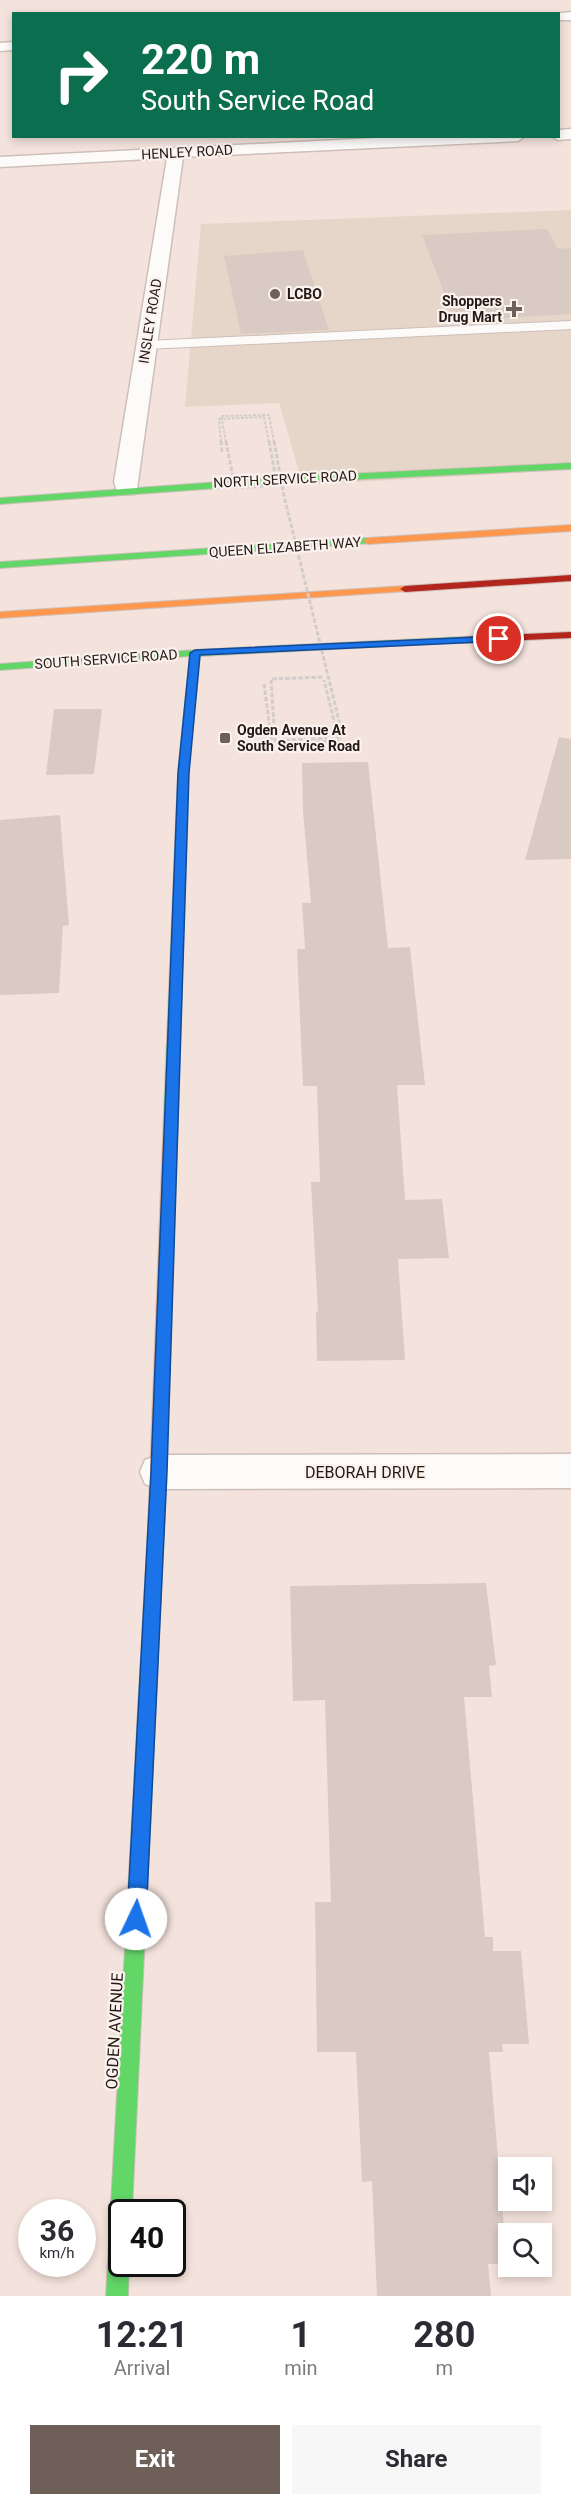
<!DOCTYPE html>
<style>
:root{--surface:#fff;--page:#f7f7f7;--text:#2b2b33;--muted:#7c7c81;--accent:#6e5f59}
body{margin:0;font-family:Roboto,sans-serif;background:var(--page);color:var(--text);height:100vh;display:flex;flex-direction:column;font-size:22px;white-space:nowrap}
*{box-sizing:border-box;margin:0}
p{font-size:20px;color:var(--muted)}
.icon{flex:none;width:33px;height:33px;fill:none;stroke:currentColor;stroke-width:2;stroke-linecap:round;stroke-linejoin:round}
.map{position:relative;height:2296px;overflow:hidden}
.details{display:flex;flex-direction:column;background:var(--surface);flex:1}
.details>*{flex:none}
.banner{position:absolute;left:12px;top:12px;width:548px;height:126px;border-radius:0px;box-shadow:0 3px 9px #0003;background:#0b6e4f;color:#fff;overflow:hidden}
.buttons{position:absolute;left:498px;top:2157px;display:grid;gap:12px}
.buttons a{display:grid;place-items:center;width:54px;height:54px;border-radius:0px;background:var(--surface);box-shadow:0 3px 9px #0003;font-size:30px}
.speed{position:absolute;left:18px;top:2199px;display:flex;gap:12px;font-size:30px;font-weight:700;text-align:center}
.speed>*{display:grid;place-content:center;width:78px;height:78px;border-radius:50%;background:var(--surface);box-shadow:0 3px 9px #0003;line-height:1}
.speed small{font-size:15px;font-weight:400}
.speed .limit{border:3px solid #111;border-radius:9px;background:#fff;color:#111}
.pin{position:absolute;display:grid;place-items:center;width:51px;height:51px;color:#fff;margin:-26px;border:3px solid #fff;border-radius:50%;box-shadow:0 2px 6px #0007}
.me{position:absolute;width:66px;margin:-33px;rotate:3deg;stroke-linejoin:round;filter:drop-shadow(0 0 4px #0008)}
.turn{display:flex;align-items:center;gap:21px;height:126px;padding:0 30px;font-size:27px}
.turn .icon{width:78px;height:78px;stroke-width:2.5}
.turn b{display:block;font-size:42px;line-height:51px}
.eta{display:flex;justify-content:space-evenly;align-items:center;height:102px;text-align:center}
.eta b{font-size:36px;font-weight:700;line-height:42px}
.button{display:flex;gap:12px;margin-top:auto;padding:12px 30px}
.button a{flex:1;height:69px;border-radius:0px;background:var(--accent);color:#fff;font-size:24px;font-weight:700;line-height:69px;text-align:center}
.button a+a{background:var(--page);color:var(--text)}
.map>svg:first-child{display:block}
.commercial{fill:#e6d6c9}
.building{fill:#d9cac3}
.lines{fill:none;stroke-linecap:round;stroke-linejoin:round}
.lane-casing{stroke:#cdbfb9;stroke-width:2}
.street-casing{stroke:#cdbfb9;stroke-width:3}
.fast-casing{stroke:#cdbfb9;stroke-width:2}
.slow-casing{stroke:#cdbfb9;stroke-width:2}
.jam-casing{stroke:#cdbfb9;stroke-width:2}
.path-far1{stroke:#d2cdcb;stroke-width:2;stroke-dasharray:3 1.5;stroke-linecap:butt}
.path{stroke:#d2cdcb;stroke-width:3;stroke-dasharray:4.5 2;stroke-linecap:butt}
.lane{fill:#fdfbfa;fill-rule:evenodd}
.street{fill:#fdfbfa;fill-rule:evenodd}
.fast{fill:#63d668;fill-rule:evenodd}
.slow{fill:#ff974d;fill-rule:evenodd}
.jam{fill:#b3261e;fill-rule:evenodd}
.path-bridge-far1{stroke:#d2cdcb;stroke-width:2;stroke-dasharray:3 1.5;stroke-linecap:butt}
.path-bridge{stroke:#d2cdcb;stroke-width:3;stroke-dasharray:4.5 2;stroke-linecap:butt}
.route{fill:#1a73e8;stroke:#114b97;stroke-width:1.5}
.poi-dot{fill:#6e5f59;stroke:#faf2ee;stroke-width:2}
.labels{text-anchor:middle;stroke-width:4.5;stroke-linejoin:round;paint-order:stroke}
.far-street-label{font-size:14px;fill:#261813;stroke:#faf2ee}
.far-poi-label{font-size:14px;font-weight:bold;fill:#261813;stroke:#faf2ee;text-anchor:start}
.street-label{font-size:16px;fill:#261813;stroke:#faf2ee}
</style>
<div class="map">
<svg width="571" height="2296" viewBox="0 0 571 2296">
<rect width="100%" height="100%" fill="#f4e3dc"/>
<path class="commercial" d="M571,210V470L303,485L279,403L185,407L201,224Z"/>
<path class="building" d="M547,229L558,249L571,248V314L455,321L422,235Z
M303,250L329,330L241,334L224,256Z
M54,709H102L94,774L46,775Z
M559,737L571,739V859L525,860Z
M368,762L388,948L410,947L425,1085H397L405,1200L442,1199L449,1258L398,1259L405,1360L317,1361L316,1312H318L311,1182H320L317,1086H303L297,949H305L302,903H311L303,811L302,763Z
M60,815L69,925L63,926L59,993L0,995V820Z
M486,1583L496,1665L489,1666L492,1697H464L485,1937H493V1951H521L529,2044H502L503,2052H489L507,2264H488L491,2296H377L372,2181L362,2182L356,2052H317L315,1902H331L325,1700L293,1701L290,1586Z"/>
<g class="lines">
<defs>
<path id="lane" d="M571,321V329L146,349L139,345L146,341Z"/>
<path id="street" d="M571,12V20H558V14H553Z
M14,42V50L0,51V43Z
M571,129V139L558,140L551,136H558V130Z
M417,136H525L518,141L183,157L137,489L134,494H118L114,482L167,158L0,167V157Z
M571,1454V1488L159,1489L145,1484L140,1472L145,1460L159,1455Z"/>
<path id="fast" d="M571,463V469L285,483L0,504V498L285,477Z
M368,538L373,541L371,543L0,568V562Z
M461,637L466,640L464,642L200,656L188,773L178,1111L176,1114H166L164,1111L178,773L190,656L0,670V664L195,650Z
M156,1520L162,1522L164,1527L132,2212H122V2264H129L128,2296H106L148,1527L150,1522Z"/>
<path id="slow" d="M571,525V531L368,544L363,541L368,538Z
M405,586L408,587V591L0,618V612Z
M171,1106L178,1111L164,1527L162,1532L156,1534L150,1532L148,1527L164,1111Z"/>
<path id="jam" d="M571,575V581L405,592L400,589L405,586Z
M571,632V638L461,643L456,640L461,637Z"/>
</defs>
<use href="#lane" class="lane-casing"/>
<use href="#street" class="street-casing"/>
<use href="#fast" class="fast-casing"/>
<use href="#slow" class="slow-casing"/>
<use href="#jam" class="jam-casing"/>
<path class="path-far1" d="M221,442L219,419L264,417"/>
<path class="path" d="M221,441L222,453
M264,684L272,744L339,741L324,680"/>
<use href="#lane" class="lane"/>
<use href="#street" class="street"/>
<use href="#fast" class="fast"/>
<use href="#slow" class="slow"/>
<use href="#jam" class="jam"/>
<path class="path-bridge-far1" d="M264,417L269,442
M226,442L221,416L269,415L274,442"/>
<path class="path-bridge" d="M226,441L235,488L277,485L269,441
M274,441L284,496L343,737L275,741L271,679L323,677"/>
</g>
<path class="route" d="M499,636H503V641L200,655L189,773L167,1472L146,1919L143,1926L136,1929L130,1926L127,1919L151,1472L178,773L190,653L195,650Z"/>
<g class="poi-dot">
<circle cx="275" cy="294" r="6"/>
<path d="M511 300h6v6h6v6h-6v6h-6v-6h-6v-6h6z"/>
<rect x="219" y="732" width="12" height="12" rx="3"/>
</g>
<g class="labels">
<g class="far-street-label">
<text transform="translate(187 152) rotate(-3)" y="5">HENLEY ROAD</text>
<text transform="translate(150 321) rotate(-81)" y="5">INSLEY ROAD</text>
<text transform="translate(285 479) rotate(-3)" y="5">NORTH SERVICE ROAD</text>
<text transform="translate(285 547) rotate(-4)" y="5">QUEEN ELIZABETH WAY</text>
<text transform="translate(106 659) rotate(-4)" y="5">SOUTH SERVICE ROAD</text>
</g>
<g class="far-poi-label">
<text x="287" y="299">LCBO</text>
<text x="502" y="306" text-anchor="end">Shoppers<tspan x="502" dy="16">Drug Mart</tspan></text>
<text x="237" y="735">Ogden Avenue At<tspan x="237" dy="16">South Service Road</tspan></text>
</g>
<g class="street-label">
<text x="365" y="1478">DEBORAH DRIVE</text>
<text transform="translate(114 2031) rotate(-87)" y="6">OGDEN AVENUE</text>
</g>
</g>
</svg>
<div class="buttons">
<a><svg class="icon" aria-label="sound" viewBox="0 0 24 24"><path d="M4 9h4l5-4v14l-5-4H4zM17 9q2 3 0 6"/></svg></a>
<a><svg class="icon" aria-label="search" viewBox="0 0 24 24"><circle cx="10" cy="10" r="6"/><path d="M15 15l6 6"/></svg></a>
</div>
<div class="speed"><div>36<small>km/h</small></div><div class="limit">40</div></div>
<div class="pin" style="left:499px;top:639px;background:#d93025"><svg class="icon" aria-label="arrive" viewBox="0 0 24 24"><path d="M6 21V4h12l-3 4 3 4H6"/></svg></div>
<svg class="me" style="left:136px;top:1919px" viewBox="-20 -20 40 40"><circle r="19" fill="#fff"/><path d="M0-13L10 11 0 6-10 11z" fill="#1a73e8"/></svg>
<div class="banner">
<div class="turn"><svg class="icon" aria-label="right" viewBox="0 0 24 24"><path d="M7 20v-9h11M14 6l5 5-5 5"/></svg><div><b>220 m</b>South Service Road</div></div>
</div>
</div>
<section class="details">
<div class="eta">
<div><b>12:21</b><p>Arrival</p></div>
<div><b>1</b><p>min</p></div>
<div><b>280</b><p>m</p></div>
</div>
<div class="button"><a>Exit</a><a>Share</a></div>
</section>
